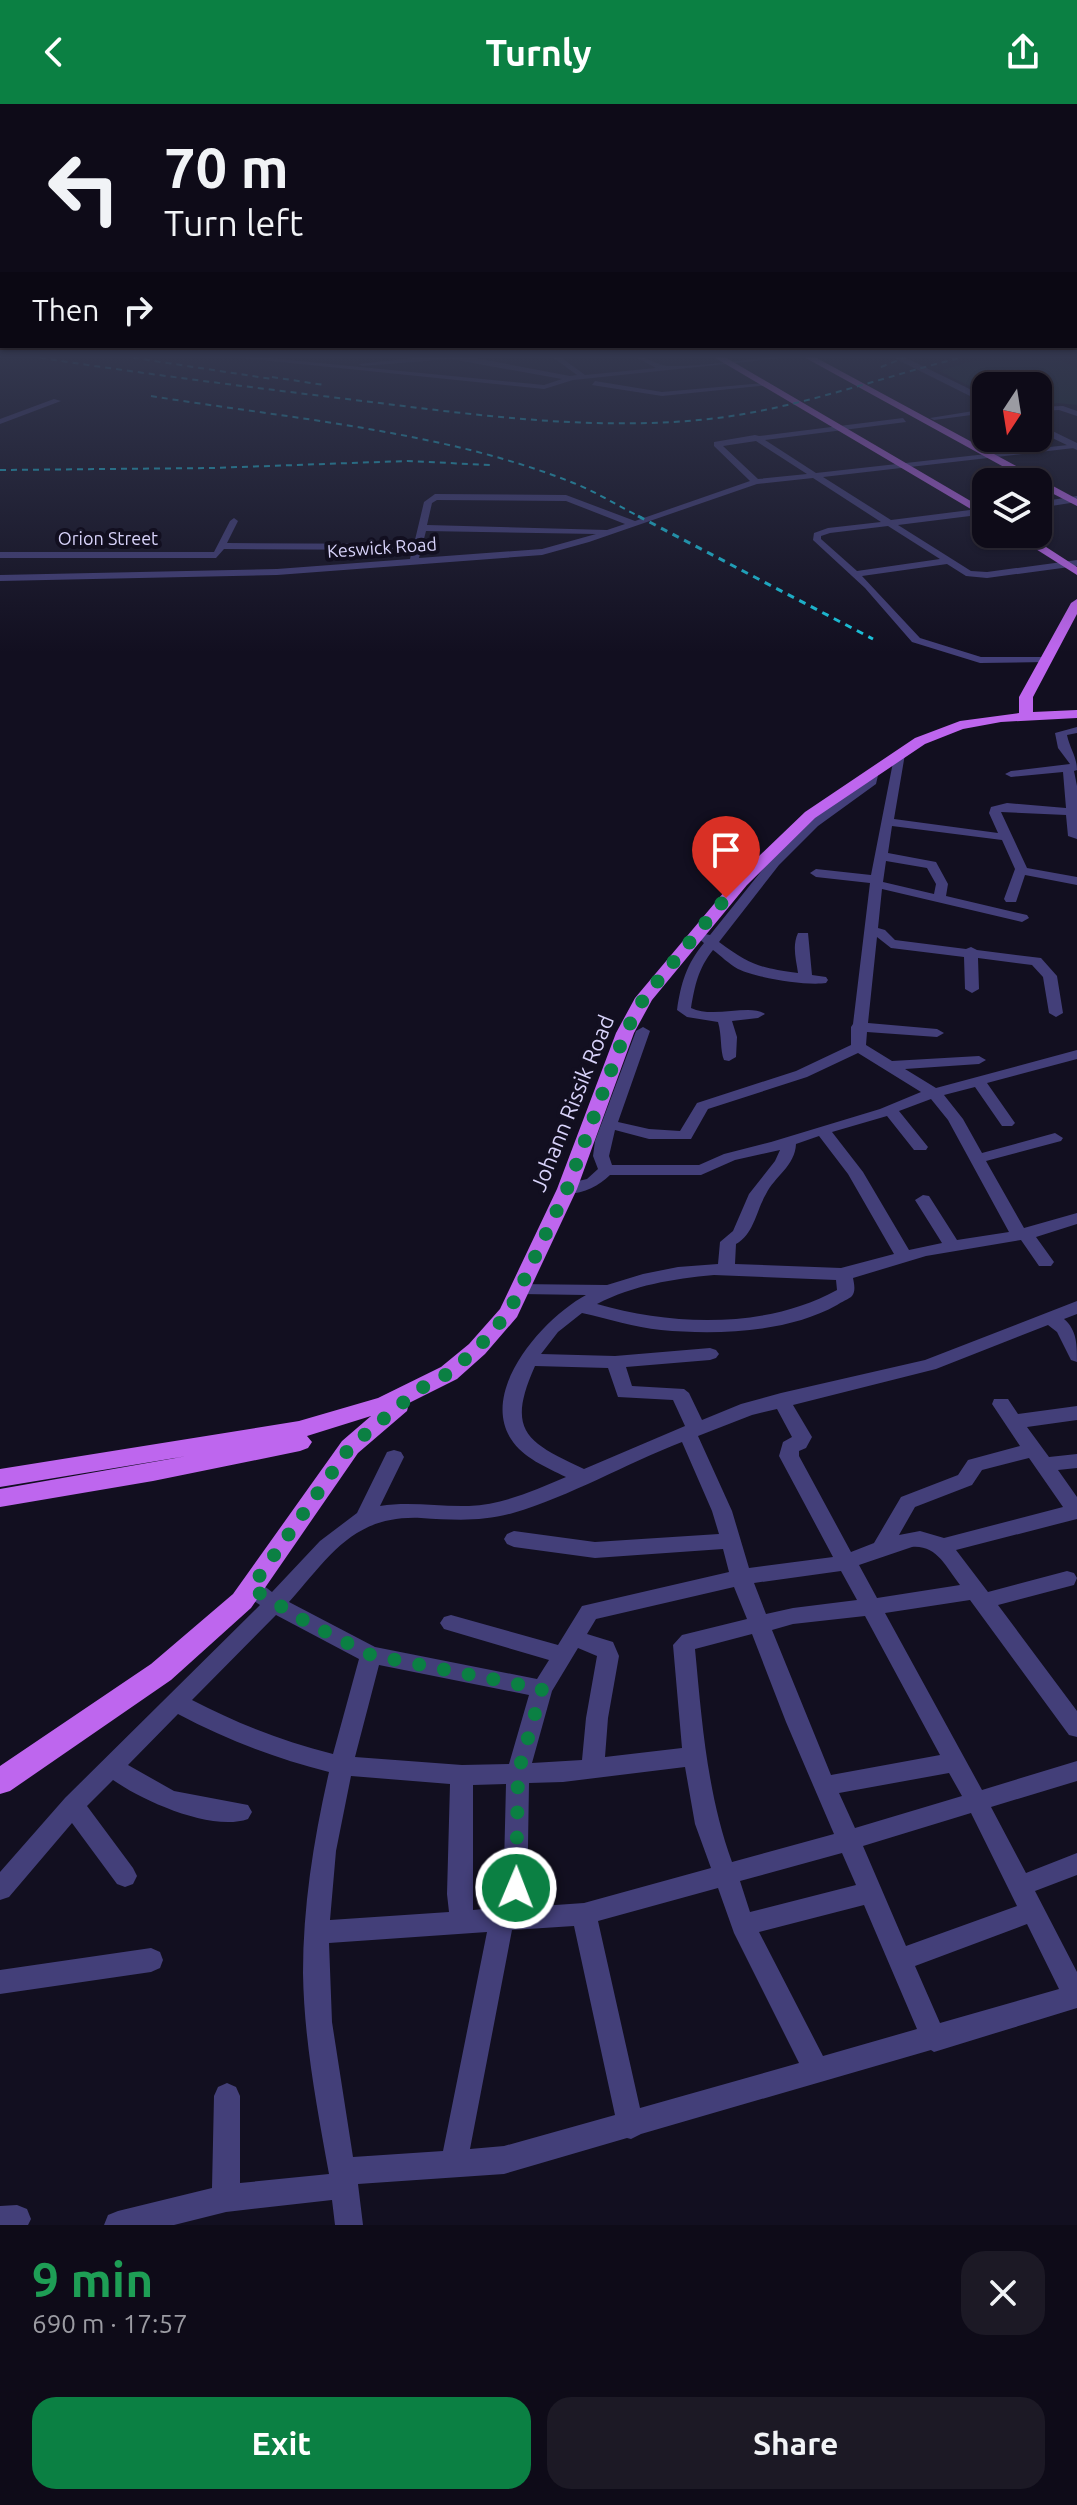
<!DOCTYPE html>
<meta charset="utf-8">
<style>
:root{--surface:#0e0b18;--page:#1c1925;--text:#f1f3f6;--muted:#9b9ba2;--line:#2e2b37;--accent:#0b8043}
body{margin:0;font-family:Ubuntu,sans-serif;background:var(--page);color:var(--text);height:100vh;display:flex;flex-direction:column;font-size:30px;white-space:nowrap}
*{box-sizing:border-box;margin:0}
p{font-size:26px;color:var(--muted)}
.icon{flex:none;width:44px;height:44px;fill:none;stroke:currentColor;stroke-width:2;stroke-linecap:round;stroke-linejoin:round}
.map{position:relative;height:2121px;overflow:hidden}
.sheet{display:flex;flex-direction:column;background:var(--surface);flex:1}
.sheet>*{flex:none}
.banner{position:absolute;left:0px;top:0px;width:1078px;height:244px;box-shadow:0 2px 6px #0004,0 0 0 2px var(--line);background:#0e0b18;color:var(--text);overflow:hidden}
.needle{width:52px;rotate:192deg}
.buttons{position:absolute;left:972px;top:268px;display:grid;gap:16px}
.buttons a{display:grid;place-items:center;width:80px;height:80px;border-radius:16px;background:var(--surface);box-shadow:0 2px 6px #0004,0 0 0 2px var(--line);font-size:40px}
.pin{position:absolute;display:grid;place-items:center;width:68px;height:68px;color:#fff;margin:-82px -34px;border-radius:50% 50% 50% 0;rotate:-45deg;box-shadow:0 0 8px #0007}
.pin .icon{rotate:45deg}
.me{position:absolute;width:88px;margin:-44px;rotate:1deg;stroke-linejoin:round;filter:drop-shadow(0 0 6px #0008)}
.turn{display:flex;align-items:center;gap:28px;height:168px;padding:0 32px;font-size:36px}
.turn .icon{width:104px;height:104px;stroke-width:2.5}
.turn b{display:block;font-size:56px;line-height:68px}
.then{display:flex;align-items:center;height:76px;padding:0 32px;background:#0003;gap:16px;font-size:30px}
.round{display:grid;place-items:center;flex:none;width:84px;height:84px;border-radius:24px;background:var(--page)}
.overview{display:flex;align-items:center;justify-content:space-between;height:136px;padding:0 32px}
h1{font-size:48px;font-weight:600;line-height:60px;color:#1e9e55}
.button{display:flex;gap:16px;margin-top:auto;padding:16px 32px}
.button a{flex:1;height:92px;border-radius:24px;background:var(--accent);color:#fff;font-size:32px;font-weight:600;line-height:92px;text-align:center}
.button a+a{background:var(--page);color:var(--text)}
header{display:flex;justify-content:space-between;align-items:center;height:104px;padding:0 32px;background:var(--accent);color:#fff;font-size:36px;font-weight:600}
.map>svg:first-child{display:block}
.green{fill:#132929}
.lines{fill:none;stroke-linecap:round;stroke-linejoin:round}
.minor{fill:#433f79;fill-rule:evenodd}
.tertiary{fill:#433f79;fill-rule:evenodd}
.primary{fill:#be66ee;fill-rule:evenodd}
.rail-far1{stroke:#19c7e0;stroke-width:2;stroke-dasharray:6 5;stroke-linecap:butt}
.rail{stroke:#19c7e0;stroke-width:3;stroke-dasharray:7 6;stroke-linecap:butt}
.route{stroke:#0b8043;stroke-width:14;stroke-dasharray:0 25.2}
.labels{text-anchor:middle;stroke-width:8;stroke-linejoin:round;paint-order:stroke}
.far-street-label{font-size:18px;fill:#d8d3fa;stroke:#120f20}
.street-label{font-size:22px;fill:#d8d3fa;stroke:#120f20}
</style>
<header><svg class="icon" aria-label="back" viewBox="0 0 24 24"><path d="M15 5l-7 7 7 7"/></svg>Turnly<svg class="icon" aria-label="share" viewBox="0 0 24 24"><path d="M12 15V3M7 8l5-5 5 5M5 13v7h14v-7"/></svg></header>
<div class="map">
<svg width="1077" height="2121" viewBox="0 0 1077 2121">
<rect width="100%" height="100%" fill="#120f20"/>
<path class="green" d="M990,252H1052L1077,264V301L1058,299L1038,301V282H986V290L939,267Z"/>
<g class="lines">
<path class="minor" d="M222,252H250L544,281L562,275L451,255L362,262L359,260L431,252H465L570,272L577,271L551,252H559L585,271L656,264L634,252C647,252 657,262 669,262C713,263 757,252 801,252L573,276L544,285Z
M595,277L662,288L765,279L769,281L662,292L592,281Z
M54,295L61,297L0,320V315Z
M1063,302L1077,307V312L1059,306L1038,307V303Z
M986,305V309L934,316L930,314Z
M903,314L906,318L765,336L816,369L1077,340L1074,344L823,373L891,416L986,404V410L898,421L971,467L987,468L1077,456V462L987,474L966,472L947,460L862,472L920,534L981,553H1044L1048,554V558L980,559L912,538L865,484L813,436L814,429L828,424L881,418L813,374L757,380L589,438L542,451L277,471L0,477V471L277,465L410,455L412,446L224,445L216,454H0V448H214L230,417L234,414L238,417L227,439L414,440L424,398L435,390L566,391L635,417L750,377L714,342V338L755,331L759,332ZM756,337L807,370L758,375L723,342ZM437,396L566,397L625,420L607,426L427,421L432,399ZM888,422L940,455L857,467L821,435V432L830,429ZM426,427L596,430L542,445L419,454Z
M1077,392V398L1038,404V398Z
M1077,623V629L1067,631C1070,645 1077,653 1077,666L1074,667L1077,682V735L1068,732L1066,711L1001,708L1027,764L1077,773V781L1025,771L1016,798H1006L1004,795L1015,765L1002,736L892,722L888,749L936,758L948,780L946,792L1027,811L1029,814L1022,818L882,785L878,824L885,826L895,836L966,845L971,843L977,846L1041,854L1057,872L1063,909L1056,913L1049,909L1043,873L1032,861L978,854L979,885L972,889L965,885L964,853L891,844L877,833L868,919L937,925L944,929L937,933L867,928L866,941L892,957L979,952L986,956L979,960L905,965L936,984L1077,946V955L987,979L1015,1019L1012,1022H1002L975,983L944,991L963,1015L982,1049L1055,1029L1063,1034L1061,1037L986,1057L1024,1124L1077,1109V1120L1036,1133L1054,1158L1051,1162H1039L1021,1136L926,1152L853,1174C854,1179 856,1187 852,1192C849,1195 841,1198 837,1201C787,1229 716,1231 661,1226C634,1223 609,1215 582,1209L558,1228L541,1250L615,1252L710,1244L716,1246L719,1250L716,1254L710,1256L626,1263L632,1282L684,1285L689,1289L702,1316L741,1300L781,1289L925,1256L1077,1197V1210L1064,1215C1077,1226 1077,1241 1077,1258L1071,1256L1057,1228L1048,1221L936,1265L793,1301L812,1333L806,1344L799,1347V1352L851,1448L874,1439L901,1393L958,1371L968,1356L1020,1342L992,1300L994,1295H1008L1018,1310L1077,1302V1316L1027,1323L1049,1353L1077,1350V1364L1058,1366L1077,1393V1415L956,1446L988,1488L1067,1467L1074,1469L1077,1474L1074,1481L998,1501L1077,1607V1633L1069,1631L970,1496L885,1509L982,1686L1077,1657V1677L991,1703L1026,1769L1077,1749V1771L1035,1787L1077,1868V1904L934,1948L931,1946L641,2030L631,2035L627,2034L504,2070L358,2080L363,2121H335L332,2096L226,2108L174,2121H104L108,2111L118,2107L212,2084L214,1992L218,1983L227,1979L236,1983L240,1992V2079L329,2070C317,2004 304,1936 303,1869C303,1801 314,1734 329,1668C275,1654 227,1636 178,1610L128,1661L174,1687L248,1701L252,1708L248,1715C212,1728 143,1697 113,1676L87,1702L133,1764L137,1772L133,1780L125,1783L117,1780L72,1719L9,1793L0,1796V1768L65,1694L260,1501L244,1490L241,1484L244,1478C256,1474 263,1481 272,1488L320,1437L357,1409L387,1348L394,1346L401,1348L404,1353L380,1402C410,1397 439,1403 469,1402C503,1401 535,1386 566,1373C546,1363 523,1354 511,1335C479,1285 545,1213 586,1191L521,1190L512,1184L515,1180L607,1181L643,1170L678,1163L718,1160L720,1138L733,1127L749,1090L775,1057L780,1046L735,1056L701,1071H610C598,1083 579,1092 561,1089L559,1085L561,1081L587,1075L598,1065L593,1052L595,1037L636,927L643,923L650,927L618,1018L649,1025L680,1027L697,999L796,967L851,941V923L853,920L870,779L816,773L810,769L816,765L871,771L895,648L905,650L894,715L998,729L989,709L991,703L1007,699L1066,704L1063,668L1011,673L1005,670L1011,667L1070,660L1058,644L1055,629ZM886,757L927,764L936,780L934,790L883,778ZM858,949L921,988L880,1005L771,1038L724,1050L699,1061H612L609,1052L615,1026L649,1035H691L708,1005L807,973ZM931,995L948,1016L1009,1128L957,1136L929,1092L923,1091L915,1096L942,1139L909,1146L863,1068L832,1028L887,1012L914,1046H926L928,1043L899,1007ZM819,1032L848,1070L894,1150L841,1164L735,1160L736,1140C754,1130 756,1107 766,1090C775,1072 795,1062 796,1040ZM714,1171L836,1176L837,1186C766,1225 673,1222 597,1200C634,1181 672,1175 714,1171ZM535,1262L608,1264L618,1293L673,1296L685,1322L584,1365C526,1338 506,1327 535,1262ZM777,1305L792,1333L783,1338L779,1352L833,1453L749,1464L732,1407L698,1332L752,1311ZM682,1338L712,1407L719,1430L595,1438L514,1427L507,1430L504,1435L507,1440L514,1443L595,1454L723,1445L729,1468L582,1502L558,1541L451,1511L444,1513L440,1519L444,1525L549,1556L537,1575L375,1543L289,1498C330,1452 353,1411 421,1414C453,1416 482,1418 513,1409C571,1392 625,1360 682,1338ZM1029,1354L1063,1403L944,1434L920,1427L899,1431L915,1403L972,1381L982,1366ZM912,1443C937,1441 946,1463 960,1481L877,1494L859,1461ZM841,1467L857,1496L793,1504L766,1510L754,1479ZM734,1483L747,1515L682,1531L673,1541L682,1644L605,1653L608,1614L619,1552L613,1538L587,1530L596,1515ZM276,1511L359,1555L333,1650C283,1637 238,1620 192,1596ZM865,1512L940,1651L831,1671L772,1526L793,1520ZM752,1530L786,1618L834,1730L732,1758C707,1689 702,1618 695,1545ZM578,1544L597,1552L586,1614L582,1656L532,1659L552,1587ZM379,1561L529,1591L509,1660L462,1661L355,1653ZM685,1663L695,1720L711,1764L584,1799L527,1803L529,1679L563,1678ZM949,1669L962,1692L855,1724L839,1689ZM351,1672L450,1680L447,1790L449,1808L330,1816L336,1747ZM506,1680L503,1803L473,1806V1681ZM971,1709L1017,1802L906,1842L863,1742ZM842,1749L856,1781L750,1808L740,1777ZM718,1784L734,1829L799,1959L640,2004L598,1817ZM864,1801L917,1925L823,1952L759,1828ZM1027,1820L1059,1885L940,1919L915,1862ZM574,1822L615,2011L504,2042L470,2045L512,1826ZM487,1828L443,2047L353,2053L332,1918L329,1839Z
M873,664L879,667L876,680L818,722L779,761L719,838C750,861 760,864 798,869C796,855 792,842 798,829H808L812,871L826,873L828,876L826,879C806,882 757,874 738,865C729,860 721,852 713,846C698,865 695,881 691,904C714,915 750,899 765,910L758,914L732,917L737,933L736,953L729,957L724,956C720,947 722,931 718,918L687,913L677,906C681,879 686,861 704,839L698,834L705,830L710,831L771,755L810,716L866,677L867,667Z
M151,1844L160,1848L163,1856L160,1864L151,1868L0,1890V1866Z
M17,2101L27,2105L31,2115L28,2121H0V2102Z"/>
<path class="tertiary" d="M890,252H902L986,293V300Z
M1038,320L1077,339V346L1038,327Z"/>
<path class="primary" d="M712,252H723L986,406V414Z
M802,252H813L1077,395V402L1038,382V378H1031Z
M1012,430H1026L1077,463V471Z
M1077,495V510L1033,593V608L1077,606V614L1001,618L963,625L925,640L815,714L747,781L652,896L634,929L577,1085L517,1213L485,1250L457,1275L409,1299L407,1307L358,1349L251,1504L171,1576L10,1687L0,1690V1662L151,1560L233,1490L342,1337L371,1312L307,1332L312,1338L308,1344L300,1347L153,1377L0,1403V1385L187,1352L0,1383V1365L299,1317L378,1294L441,1263L469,1240L500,1205L557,1085L616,929L635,894L735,775L805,708L915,634L960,617L1019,609V593L1071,499Z"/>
<path class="rail-far1" d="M29,252C143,270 257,284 371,298C483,312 596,327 709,315C797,305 881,273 967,252
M122,252L272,275
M881,263L908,252
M272,273L324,281
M151,292C287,314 443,327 571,378C595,387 618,402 642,414
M0,366L212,364L407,357L490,361"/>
<path class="rail" d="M638,412L873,535"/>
</g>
<linearGradient id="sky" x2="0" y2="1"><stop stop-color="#0a0812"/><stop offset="0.46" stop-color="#33374e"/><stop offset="1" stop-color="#33374e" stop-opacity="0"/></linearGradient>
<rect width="1077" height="549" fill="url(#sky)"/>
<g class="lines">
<path class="route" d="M516,1784L518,1669L542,1585L371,1551L308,1519L251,1484L350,1343L418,1286L449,1269L477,1245L509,1208L567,1085L625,929L644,894L726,794"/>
</g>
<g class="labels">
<g class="far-street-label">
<text x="108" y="441">Orion Street</text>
<text transform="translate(382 444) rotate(-4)" y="6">Keswick Road</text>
</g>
<g class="street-label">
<text transform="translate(572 999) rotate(-68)" y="8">Johann Rissik Road</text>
</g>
</g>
</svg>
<div class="buttons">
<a><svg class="needle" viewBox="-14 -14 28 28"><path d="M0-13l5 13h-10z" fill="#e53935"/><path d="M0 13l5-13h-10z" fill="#9b9ba2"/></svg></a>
<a><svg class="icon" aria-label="layers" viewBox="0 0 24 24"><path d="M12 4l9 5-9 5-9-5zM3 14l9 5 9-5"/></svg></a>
</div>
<div class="pin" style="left:726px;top:794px;background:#d93025"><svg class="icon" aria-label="arrive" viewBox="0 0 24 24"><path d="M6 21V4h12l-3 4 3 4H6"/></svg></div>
<svg class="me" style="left:516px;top:1784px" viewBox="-20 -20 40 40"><circle r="17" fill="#0b8043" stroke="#fff" stroke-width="3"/><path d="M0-11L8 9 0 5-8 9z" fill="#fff"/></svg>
<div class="banner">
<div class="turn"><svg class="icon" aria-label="left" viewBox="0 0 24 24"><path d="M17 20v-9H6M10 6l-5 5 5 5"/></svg><div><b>70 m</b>Turn left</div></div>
<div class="then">Then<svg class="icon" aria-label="right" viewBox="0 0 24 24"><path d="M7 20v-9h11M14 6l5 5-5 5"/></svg></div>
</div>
</div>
<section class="sheet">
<div class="overview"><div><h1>9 min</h1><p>690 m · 17:57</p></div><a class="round"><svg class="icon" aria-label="close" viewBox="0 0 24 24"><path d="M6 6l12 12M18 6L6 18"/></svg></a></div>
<div class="button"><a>Exit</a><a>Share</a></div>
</section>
